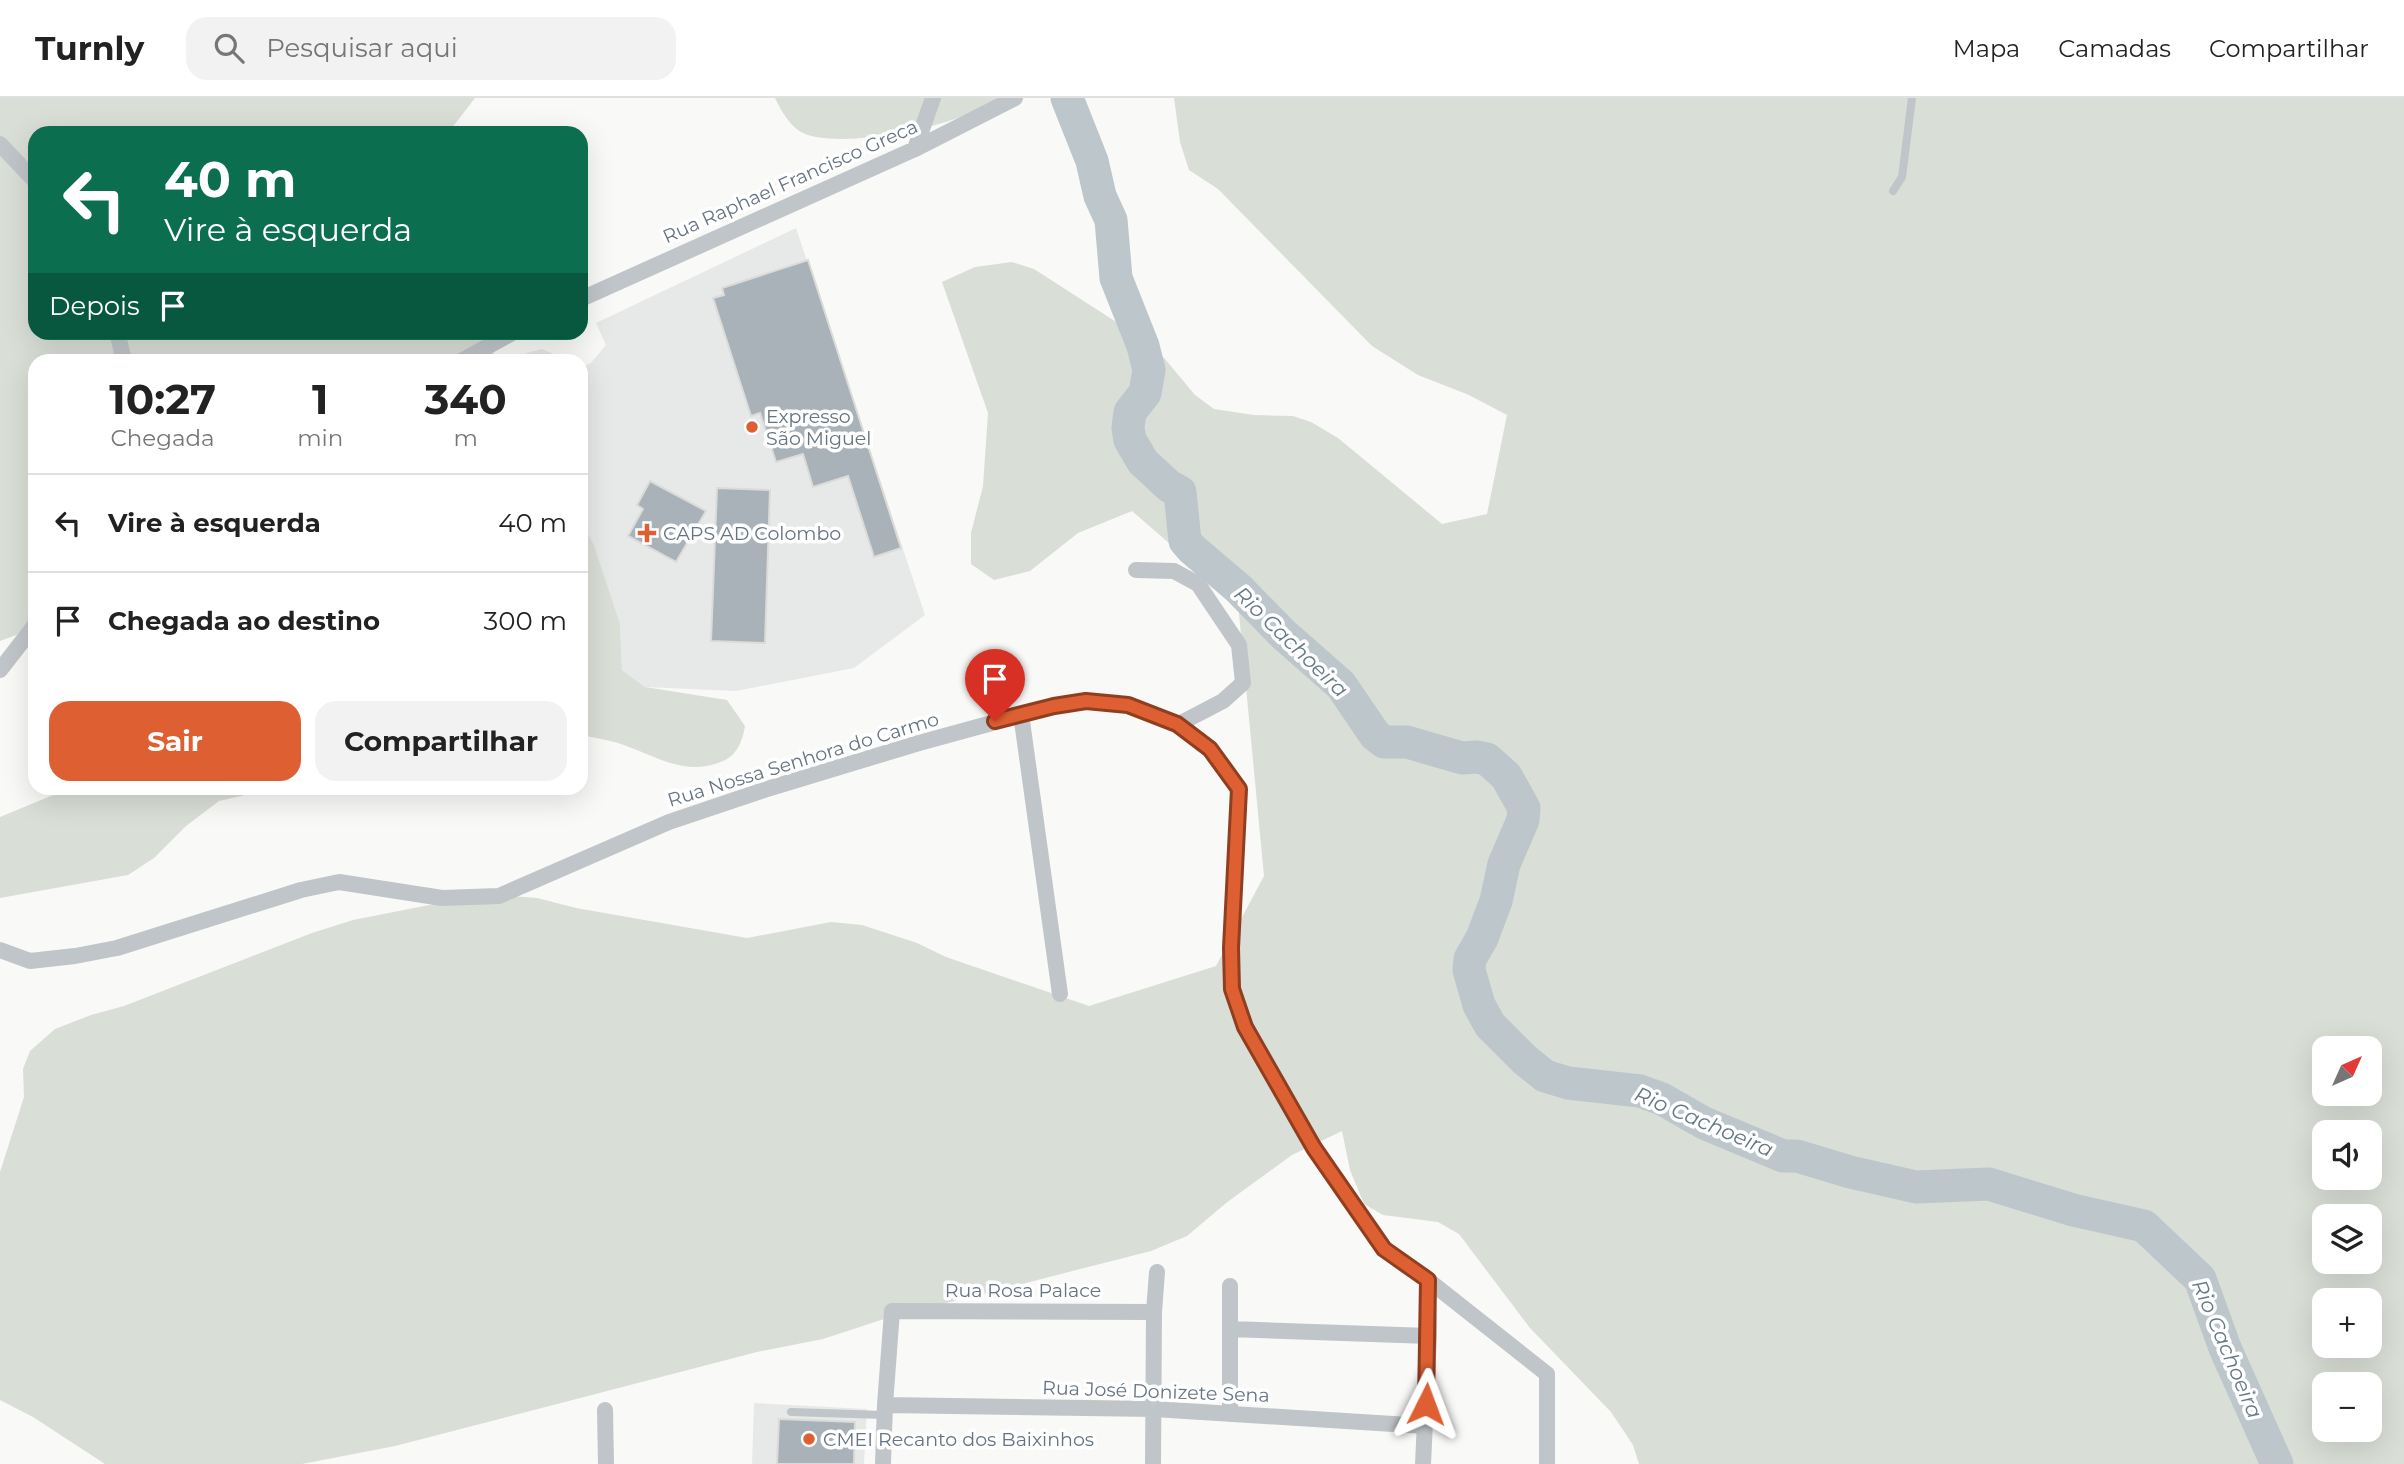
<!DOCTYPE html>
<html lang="pt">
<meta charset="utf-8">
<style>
:root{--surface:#fff;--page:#f2f2f2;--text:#222;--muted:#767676;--line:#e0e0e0;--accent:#de6032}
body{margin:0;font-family:Montserrat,sans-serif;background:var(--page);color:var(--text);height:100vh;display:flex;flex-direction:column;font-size:26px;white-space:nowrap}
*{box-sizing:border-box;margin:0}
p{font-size:23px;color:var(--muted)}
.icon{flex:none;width:38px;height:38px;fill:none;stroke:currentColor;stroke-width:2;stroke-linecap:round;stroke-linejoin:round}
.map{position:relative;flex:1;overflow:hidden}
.side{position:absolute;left:28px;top:256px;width:560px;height:441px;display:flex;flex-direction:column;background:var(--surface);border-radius:21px;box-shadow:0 7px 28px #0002}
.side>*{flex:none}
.guide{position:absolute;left:28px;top:28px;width:560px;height:214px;border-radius:21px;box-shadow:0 7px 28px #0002;background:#0b6e4f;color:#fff;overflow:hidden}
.needle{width:46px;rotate:45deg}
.buttons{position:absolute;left:2312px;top:938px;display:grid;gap:14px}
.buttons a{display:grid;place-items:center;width:70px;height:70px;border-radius:14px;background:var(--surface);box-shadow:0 7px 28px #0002;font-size:35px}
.pin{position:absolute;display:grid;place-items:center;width:60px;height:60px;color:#fff;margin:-72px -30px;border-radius:50% 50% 50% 0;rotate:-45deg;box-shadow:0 0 7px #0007}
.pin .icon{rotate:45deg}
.me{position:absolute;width:77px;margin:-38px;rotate:3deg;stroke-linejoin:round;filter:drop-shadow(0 0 5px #0008)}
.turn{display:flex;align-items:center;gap:24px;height:147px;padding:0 21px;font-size:32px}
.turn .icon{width:91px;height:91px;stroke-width:2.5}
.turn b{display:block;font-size:49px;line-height:60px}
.then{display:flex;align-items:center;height:66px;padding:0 21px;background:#0003;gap:14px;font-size:26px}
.eta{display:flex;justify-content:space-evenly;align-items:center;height:119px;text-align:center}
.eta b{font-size:42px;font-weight:700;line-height:49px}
.cta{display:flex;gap:14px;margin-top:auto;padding:14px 21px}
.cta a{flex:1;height:80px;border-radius:21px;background:var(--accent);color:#fff;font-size:28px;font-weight:700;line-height:80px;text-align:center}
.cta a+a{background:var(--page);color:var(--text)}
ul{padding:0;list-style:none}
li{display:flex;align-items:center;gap:21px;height:98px;padding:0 21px;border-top:2px solid var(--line)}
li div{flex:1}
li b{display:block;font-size:26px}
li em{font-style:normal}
header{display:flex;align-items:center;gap:42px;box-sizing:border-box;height:98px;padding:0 35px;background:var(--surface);border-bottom:2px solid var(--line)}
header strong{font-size:33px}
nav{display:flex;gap:38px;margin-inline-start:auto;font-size:24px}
.search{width:490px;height:63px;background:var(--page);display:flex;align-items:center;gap:18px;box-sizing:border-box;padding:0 24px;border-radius:21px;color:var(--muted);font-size:26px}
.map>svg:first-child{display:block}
.built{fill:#e7e8e8}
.green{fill:#d9ded6;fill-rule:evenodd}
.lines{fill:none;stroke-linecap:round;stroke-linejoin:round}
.river{stroke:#bcc6cb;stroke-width:33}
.building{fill:#a9b2b8;stroke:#dbdbd9;stroke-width:2}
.lane{stroke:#c0c5c9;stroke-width:8}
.street{stroke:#c0c5c9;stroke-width:16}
.route-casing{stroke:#903e20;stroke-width:18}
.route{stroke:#de6032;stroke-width:12}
.poi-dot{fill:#de6032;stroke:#fff;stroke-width:2.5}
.labels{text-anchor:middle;stroke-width:7;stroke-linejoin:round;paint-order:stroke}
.street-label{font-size:19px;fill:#657481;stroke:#fff}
.poi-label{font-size:19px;fill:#657481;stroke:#fff;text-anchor:start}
.water-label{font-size:21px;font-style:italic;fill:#657982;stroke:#fff}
</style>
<header>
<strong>Turnly</strong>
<div class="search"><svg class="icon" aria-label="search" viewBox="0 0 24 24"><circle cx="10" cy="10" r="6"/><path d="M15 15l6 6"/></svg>Pesquisar aqui</div>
<nav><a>Mapa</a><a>Camadas</a><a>Compartilhar</a></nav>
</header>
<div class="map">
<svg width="2404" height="1366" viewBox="0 0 2404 1366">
<rect width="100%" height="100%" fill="#f9f9f7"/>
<path class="built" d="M796,130L925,517L854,570L736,593L645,589L622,572L620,525L594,447L581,423V270L591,265L606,247L596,225Z
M542,251L567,262H515L527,255Z
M754,1305L867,1311L864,1366H752Z"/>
<path class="green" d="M0,0H475L448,35H35V234L481,235L498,262H35V530L0,543Z
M775,0H999C985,8 970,15 955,21C921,33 833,51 801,34C790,28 780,11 775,0Z
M1174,0H2404V1366H1639L1633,1347L1611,1314L1530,1230L1459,1136L1438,1124L1383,1117L1364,1106L1350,1072L1342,1033L1292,1057L1226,1105L1187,1138L1151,1153L884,1221L823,1241L757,1254L395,1348L302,1366H105L33,1319L0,1302V1074L24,999L23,971L30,953L55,931L91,917L124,908L312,835L353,822L470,799L500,797L537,800L576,810L747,840L831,824L862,827L917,845L946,859L1089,908L1216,868L1264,778L1238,505L1132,413L1078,435L1030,473L994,482L971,466V435L983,388L988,315L942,184L975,169L1012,164L1034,171L1141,240L1165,261L1195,297L1214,311L1254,317L1293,318L1311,324L1338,340L1442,426L1487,416L1507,317L1469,297L1418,277L1372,248L1218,91L1189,72L1180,44ZM2324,950H2370V996H2324ZM2324,1034H2370V1080H2324ZM2324,1118H2370V1164H2324ZM2324,1202H2370V1248H2324ZM2324,1286H2370V1332H2324Z
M581,423L594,447L620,525L622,572L645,589L727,602L745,628C742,646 736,659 718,665C682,678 652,656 618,645C608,642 597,640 586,638L581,640Z
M70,690H295L280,694L245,697L219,703L186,728L154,760L128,777L0,800V719Z"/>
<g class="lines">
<path class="river" d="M1067,0L1092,63L1100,98L1111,122L1116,180L1143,248L1149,272L1145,295L1130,314L1128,330L1130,342L1143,364L1169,388L1180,394L1185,443L1192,451L1238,490L1283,536L1341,587L1375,637L1384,644H1407L1462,660L1476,659L1487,661L1506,678L1524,710L1523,722L1504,766L1496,803L1482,840L1470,861L1469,872L1479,907L1490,927L1525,962L1545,978L1568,985L1640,993L1662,1001L1704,1025L1783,1058H1797L1850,1074L1916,1089L1989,1086L2073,1112L2144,1128L2200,1181L2225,1250L2277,1366"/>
</g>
<path class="building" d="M808,162L901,450L874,459L848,378L813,389L803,356L776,364L760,315L751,318L713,200L724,197L722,190Z
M650,383L706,413L676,464L628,438L643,411L637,407Z
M717,390L770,392L765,545L711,543Z
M779,1321L855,1324L854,1366H777Z"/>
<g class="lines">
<path class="lane" d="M1893,93L1902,79L1912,0
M791,1314L884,1317"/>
<path class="street" d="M0,46L35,83
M915,51L933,0
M581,201L915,51L1015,0
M117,234L124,262
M463,262L514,234
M1136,472L1174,473L1198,486L1239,547L1243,585L1223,603L1177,627
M0,572L35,527
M1021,616L1060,896
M0,852L30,863L75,858L117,850L301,792L339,784L442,800L499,798L669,724L767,691L919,645L1054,608L1086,603L1128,607L1177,627L1210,651L1239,691L1231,850L1232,891L1245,929L1314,1050L1385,1151L1428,1182L1547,1276V1366
M1230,1231L1429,1238
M885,1307L1154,1311L1425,1328
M605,1312L606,1366
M1230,1316V1188
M883,1366L885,1307L892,1213L1154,1214
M1153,1366L1154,1214L1157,1174
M1423,1366L1429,1238L1428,1182"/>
</g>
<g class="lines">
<defs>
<path id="route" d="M995,623L1054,608L1086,603L1128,607L1177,626L1210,651L1239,691L1231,850L1232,891L1245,929L1314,1050L1384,1151L1428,1182L1426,1306"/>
</defs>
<use href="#route" class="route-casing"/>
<use href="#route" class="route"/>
</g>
<g class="poi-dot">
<circle cx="752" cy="329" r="7"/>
<path d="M643.5 424.5h7v7h7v7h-7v7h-7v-7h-7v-7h7z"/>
<circle cx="809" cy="1341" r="7"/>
</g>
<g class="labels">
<g class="street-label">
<text transform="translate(790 83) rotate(-24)" y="7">Rua Raphael Francisco Greca</text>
<text transform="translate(803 661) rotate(-17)" y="7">Rua Nossa Senhora do Carmo</text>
<text x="1023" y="1199">Rua Rosa Palace</text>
<text transform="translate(1156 1293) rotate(2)" y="7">Rua José Donizete Sena</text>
</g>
<g class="poi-label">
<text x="766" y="325">Expresso<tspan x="766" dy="22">São Miguel</tspan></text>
<text x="663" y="442">CAPS AD Colombo</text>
<text x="823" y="1348">CMEI Recanto dos Baixinhos</text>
</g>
<g class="water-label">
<text transform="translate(1291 544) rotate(44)" y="7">Rio Cachoeira</text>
<text transform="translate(1704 1024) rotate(23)" y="7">Rio Cachoeira</text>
<text transform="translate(2227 1251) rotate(67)" y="7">Rio Cachoeira</text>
</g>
</g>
</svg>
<div class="buttons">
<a><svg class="needle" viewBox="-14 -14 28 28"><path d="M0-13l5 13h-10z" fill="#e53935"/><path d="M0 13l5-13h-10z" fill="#767676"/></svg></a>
<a><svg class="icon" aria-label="sound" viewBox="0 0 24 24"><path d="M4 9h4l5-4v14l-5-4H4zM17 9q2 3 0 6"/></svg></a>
<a><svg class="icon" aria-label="layers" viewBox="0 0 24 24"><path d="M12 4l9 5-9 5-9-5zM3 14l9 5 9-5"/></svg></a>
<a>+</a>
<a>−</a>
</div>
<div class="pin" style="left:995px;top:623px;background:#d93025"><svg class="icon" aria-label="arrive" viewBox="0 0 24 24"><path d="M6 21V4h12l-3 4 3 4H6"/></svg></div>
<svg class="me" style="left:1426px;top:1306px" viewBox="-20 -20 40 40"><path d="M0-17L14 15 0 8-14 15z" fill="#de6032" stroke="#fff" stroke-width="4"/></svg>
<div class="guide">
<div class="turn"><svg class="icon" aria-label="left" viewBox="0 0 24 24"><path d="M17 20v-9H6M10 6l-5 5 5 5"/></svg><div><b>40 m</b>Vire à esquerda</div></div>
<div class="then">Depois<svg class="icon" aria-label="arrive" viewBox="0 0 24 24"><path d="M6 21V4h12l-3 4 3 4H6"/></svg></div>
</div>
<section class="side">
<div class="eta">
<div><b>10:27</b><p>Chegada</p></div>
<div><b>1</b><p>min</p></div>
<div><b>340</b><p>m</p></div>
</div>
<ul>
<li><svg class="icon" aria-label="left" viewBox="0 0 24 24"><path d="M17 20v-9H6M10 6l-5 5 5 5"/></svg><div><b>Vire à esquerda</b></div><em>40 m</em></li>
<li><svg class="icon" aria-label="arrive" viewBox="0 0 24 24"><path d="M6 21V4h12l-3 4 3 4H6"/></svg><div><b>Chegada ao destino</b></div><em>300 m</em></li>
</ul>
<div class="cta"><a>Sair</a><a>Compartilhar</a></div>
</section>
</div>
